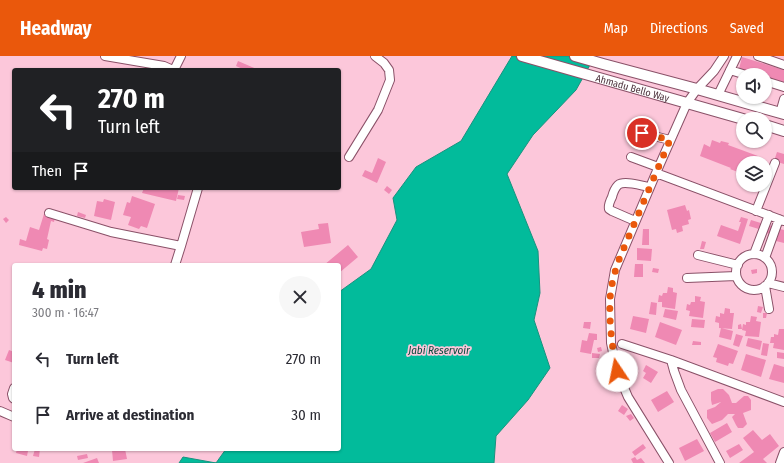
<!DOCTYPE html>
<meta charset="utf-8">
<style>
:root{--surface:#fff;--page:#f7f7f7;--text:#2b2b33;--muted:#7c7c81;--accent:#ea580c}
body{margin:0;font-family:"Fira Sans Condensed",sans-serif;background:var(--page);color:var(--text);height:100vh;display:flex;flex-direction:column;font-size:15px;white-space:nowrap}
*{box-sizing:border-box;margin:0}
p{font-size:13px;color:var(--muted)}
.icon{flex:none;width:22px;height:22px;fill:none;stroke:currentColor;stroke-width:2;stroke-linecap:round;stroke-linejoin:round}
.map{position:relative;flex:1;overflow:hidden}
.panel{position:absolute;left:12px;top:207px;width:329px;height:188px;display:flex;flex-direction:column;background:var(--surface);border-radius:4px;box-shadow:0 1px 3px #0004}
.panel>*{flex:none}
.banner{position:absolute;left:12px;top:12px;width:329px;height:122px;border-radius:4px;box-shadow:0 1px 3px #0004;background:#202124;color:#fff;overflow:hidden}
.tools{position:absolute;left:736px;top:12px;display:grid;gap:8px}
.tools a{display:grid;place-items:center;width:36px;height:36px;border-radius:50%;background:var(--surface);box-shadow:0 1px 3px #0004;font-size:20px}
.pin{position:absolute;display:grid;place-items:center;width:34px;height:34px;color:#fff;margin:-17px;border:2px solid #fff;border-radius:50%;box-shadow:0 1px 4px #0007}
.me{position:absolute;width:44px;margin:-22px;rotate:349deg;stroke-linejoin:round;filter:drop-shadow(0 0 3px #0008)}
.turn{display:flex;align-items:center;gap:14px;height:84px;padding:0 20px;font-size:18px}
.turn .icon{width:52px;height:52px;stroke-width:2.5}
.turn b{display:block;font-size:28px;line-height:34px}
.then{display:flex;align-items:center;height:38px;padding:0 20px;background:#0003;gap:8px;font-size:15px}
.round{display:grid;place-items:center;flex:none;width:42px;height:42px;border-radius:21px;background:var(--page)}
.headline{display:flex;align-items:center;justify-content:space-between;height:68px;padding:0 20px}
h1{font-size:24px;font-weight:800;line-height:30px}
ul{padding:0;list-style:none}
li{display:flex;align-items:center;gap:12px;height:56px;padding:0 20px}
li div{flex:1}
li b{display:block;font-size:15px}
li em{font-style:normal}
header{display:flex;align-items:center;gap:24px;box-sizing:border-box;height:56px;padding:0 20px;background:var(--accent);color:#fff}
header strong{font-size:19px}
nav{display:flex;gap:22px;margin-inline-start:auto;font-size:14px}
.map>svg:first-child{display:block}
.water{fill:#02bb9b;stroke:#19927f}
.building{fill:#ef89b3}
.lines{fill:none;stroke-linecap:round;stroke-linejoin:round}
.minor-casing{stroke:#8a5168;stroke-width:10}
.major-casing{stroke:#8a5168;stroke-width:12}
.minor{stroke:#fff;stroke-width:8}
.major{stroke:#fff;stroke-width:10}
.route{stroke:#ea580c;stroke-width:7;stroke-dasharray:0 12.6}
.labels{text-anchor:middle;stroke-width:3.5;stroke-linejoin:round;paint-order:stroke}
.street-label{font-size:10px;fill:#4e343e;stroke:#fcc7da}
.water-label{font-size:11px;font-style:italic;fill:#094a3d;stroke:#fcc7da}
</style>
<header>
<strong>Headway</strong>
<nav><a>Map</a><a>Directions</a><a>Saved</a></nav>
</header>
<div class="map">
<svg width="784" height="407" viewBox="0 0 784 407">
<rect width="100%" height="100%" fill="#fcc7da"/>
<path class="water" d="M512,0H595L576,34L533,79L507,118L538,195L540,237L534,264L550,312L528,344L496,380L494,407H179L183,401L216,407L226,393H339V236L371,213L397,164L393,142L416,111L461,85Z"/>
<path class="building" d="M742,1L784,14V27L765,21V19H758L739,13Z
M238,5L259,14H245L236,10Z
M712,84L720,87L721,85L729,87L728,89L758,100L755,107H743V118L730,113L731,112L700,100L704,88L710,91Z
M777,96L784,98V108L774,105Z
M378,102L386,106L377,127L362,120L365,114L372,117Z
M387,130L392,134L389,138L384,134Z
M144,132H179L176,145L142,137Z
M178,139L185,140L184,144L177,143Z
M132,140L155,148L147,172L141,170L139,173L128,169L131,161L123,159L127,146L130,147Z
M104,143L115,146L111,164L94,160L97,145L103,146Z
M685,149L687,155L689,154L691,163L688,164L689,168L682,170L683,175L677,177L676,173L672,174L667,154Z
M78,156L86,159L85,162L77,160Z
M44,158L55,162L54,166L51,165L47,183L49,184L47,193L43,192L42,195L19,189L20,183L26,185L30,171L39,174Z
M6,161L9,164L6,167L3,163Z
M741,161L748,163L740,188L717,180L721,169L738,175L741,166H739Z
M751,164L764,168L762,174L749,170Z
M328,167L331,187L304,191L301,176L319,173L318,168Z
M769,169L774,171L771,178L766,177Z
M643,173H649V189H642Z
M780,173L784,174V187L776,185Z
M702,185L706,186L704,193H700Z
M348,189L358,201L339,217V209H324Z
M637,192L652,193L651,205L637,204Z
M635,208H643V221H634Z
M653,212L659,213L658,217L652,216Z
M757,213V217L752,218L751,214Z
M668,231L673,232V236L677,237L675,253L662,251V246H658L659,239L662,240L663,237H667Z
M695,240L701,241L700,245L705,246L703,262L689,260L690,255L686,254L687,248L690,249L691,246H695Z
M651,246L657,247L656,259L649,258Z
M758,250L763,251L761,257L757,256Z
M725,252L730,253V257H734L732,273L719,272V267L715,266L716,260L720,261V257L724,258Z
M665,253L678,255L676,264L663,261Z
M763,257H767L766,262H763Z
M633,260L649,263L646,277L630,273Z
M751,260L757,261L756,265L761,266L759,281L745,280L746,275L742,274L743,268L746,269V266H750Z
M692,263L705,264L704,272L691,271Z
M584,266H591L590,273L583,272Z
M660,266L682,274L676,289L655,281Z
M741,268L742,273H738V269Z
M721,272L733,275L731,284L719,281Z
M779,273H784V294L773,292L774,287H770L771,281H774V278L778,279Z
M589,277L597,278V284H594L591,298L580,296L582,284L587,285Z
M736,278L743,280L739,291L733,289Z
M748,282L762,285L760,294L746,290Z
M693,285L701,286V289H692Z
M763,287L769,288L767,300L761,299Z
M718,288L738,295L733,308L729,307L728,310L716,306L717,302L713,301Z
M601,291L602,295L598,296L597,292Z
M9,294L14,296V307L5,304Z
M777,296L784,297V303L777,302Z
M592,297L600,298L599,302H592Z
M746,298L766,304L761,321L741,314Z
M774,308L784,311V327L769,323Z
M646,309L658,316L651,327L643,322L646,317L643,315Z
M718,333H723L729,339L732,347H736L744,340H748L751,344V354L743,357L747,368L743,372H738L736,369L732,361L735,358H728L722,364L712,368L707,362V354L715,351L721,346L712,349L711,344V336Z
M667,335L674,346L658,356L651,344Z
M622,349L628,353L624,359L618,355Z
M631,358L634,362L630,365L626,360Z
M727,367L732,376L715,386L710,377Z
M753,374L762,384L770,378L779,390L763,403L767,407H739L754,396L743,382Z
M697,383L704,395L685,405L679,392Z
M643,388L646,392L635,400L632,396Z
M739,388L743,394L730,402L726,395Z
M17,393L28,395L27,400L16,397Z
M35,393H40L39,401L33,400Z
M119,393H125L127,403L113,405L112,394Z
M87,398L88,402L78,404L77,400Z
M635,401L637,404L641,402L645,407H633L631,403Z
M97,402L99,407H83Z"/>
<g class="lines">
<defs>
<path id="minor" d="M105,0L164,10L173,14
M724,0L714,15L697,33L687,47L656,117L784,165
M758,0L784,9
M174,14L181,0
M730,14L746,19
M765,25L784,31
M718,39L737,0
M780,57L784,43
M642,77L670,84
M349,101L378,54L390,24L389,14L384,7L375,0
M631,101L658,111
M656,117L615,214L610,243L611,287L617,315L628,341L669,407
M756,155L775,107
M49,157L111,176L181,190
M635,165L612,155L609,153C608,149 610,145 612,141C613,137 615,132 618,129C624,124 642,130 650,131
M754,198L769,159
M736 216a18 18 0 1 1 36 0a18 18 0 1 1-36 0Z
M698,199L738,209
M765,202L779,163
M175,209L181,190L198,132
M687,222L736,220
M768,227L784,231
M765,230L769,253
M622,288L671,304L784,346
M671,304L674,315L681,334L720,407
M14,332L12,338L13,342L14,343
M0,355L14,361
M780,407L784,396"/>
<g id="major">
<path id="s1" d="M522,0L743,63"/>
<path d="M575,0L603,8L697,33L784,58"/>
<path d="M765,69L784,75"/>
</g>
</defs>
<use href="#minor" class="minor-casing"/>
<use href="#major" class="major-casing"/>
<use href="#minor" class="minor"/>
<use href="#major" class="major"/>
</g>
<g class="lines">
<path class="route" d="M617,315C612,291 609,267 610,243C611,229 615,214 620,201L670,84L642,77"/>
</g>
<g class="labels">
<g class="street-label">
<text dy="4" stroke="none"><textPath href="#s1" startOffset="115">Ahmadu Bello Way</textPath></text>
</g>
<g class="water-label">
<text x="439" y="298">Jabi Reservoir</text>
</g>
</g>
</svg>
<div class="tools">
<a><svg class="icon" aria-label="sound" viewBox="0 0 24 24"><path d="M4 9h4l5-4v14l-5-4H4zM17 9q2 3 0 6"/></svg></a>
<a><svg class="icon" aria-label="search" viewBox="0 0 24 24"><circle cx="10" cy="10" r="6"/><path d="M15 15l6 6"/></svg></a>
<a><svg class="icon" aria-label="layers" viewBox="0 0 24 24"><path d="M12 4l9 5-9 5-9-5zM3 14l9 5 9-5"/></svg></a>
</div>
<div class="pin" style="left:642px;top:77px;background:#d93025"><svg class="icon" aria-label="arrive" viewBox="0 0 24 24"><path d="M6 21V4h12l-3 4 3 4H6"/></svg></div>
<svg class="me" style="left:617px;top:315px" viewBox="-20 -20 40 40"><circle r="19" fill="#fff"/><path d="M0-13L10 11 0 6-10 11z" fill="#ea580c"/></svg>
<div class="banner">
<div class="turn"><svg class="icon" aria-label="left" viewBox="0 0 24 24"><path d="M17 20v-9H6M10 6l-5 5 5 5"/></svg><div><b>270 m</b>Turn left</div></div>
<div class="then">Then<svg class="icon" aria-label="arrive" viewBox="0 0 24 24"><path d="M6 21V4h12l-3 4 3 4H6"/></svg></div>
</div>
<section class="panel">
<div class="headline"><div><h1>4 min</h1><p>300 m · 16:47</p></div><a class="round"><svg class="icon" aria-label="close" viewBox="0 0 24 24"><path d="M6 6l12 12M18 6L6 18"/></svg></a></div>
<ul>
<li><svg class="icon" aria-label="left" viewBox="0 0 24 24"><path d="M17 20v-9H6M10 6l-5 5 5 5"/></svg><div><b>Turn left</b></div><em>270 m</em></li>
<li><svg class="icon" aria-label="arrive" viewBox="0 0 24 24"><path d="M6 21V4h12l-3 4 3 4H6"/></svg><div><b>Arrive at destination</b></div><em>30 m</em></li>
</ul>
</section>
</div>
